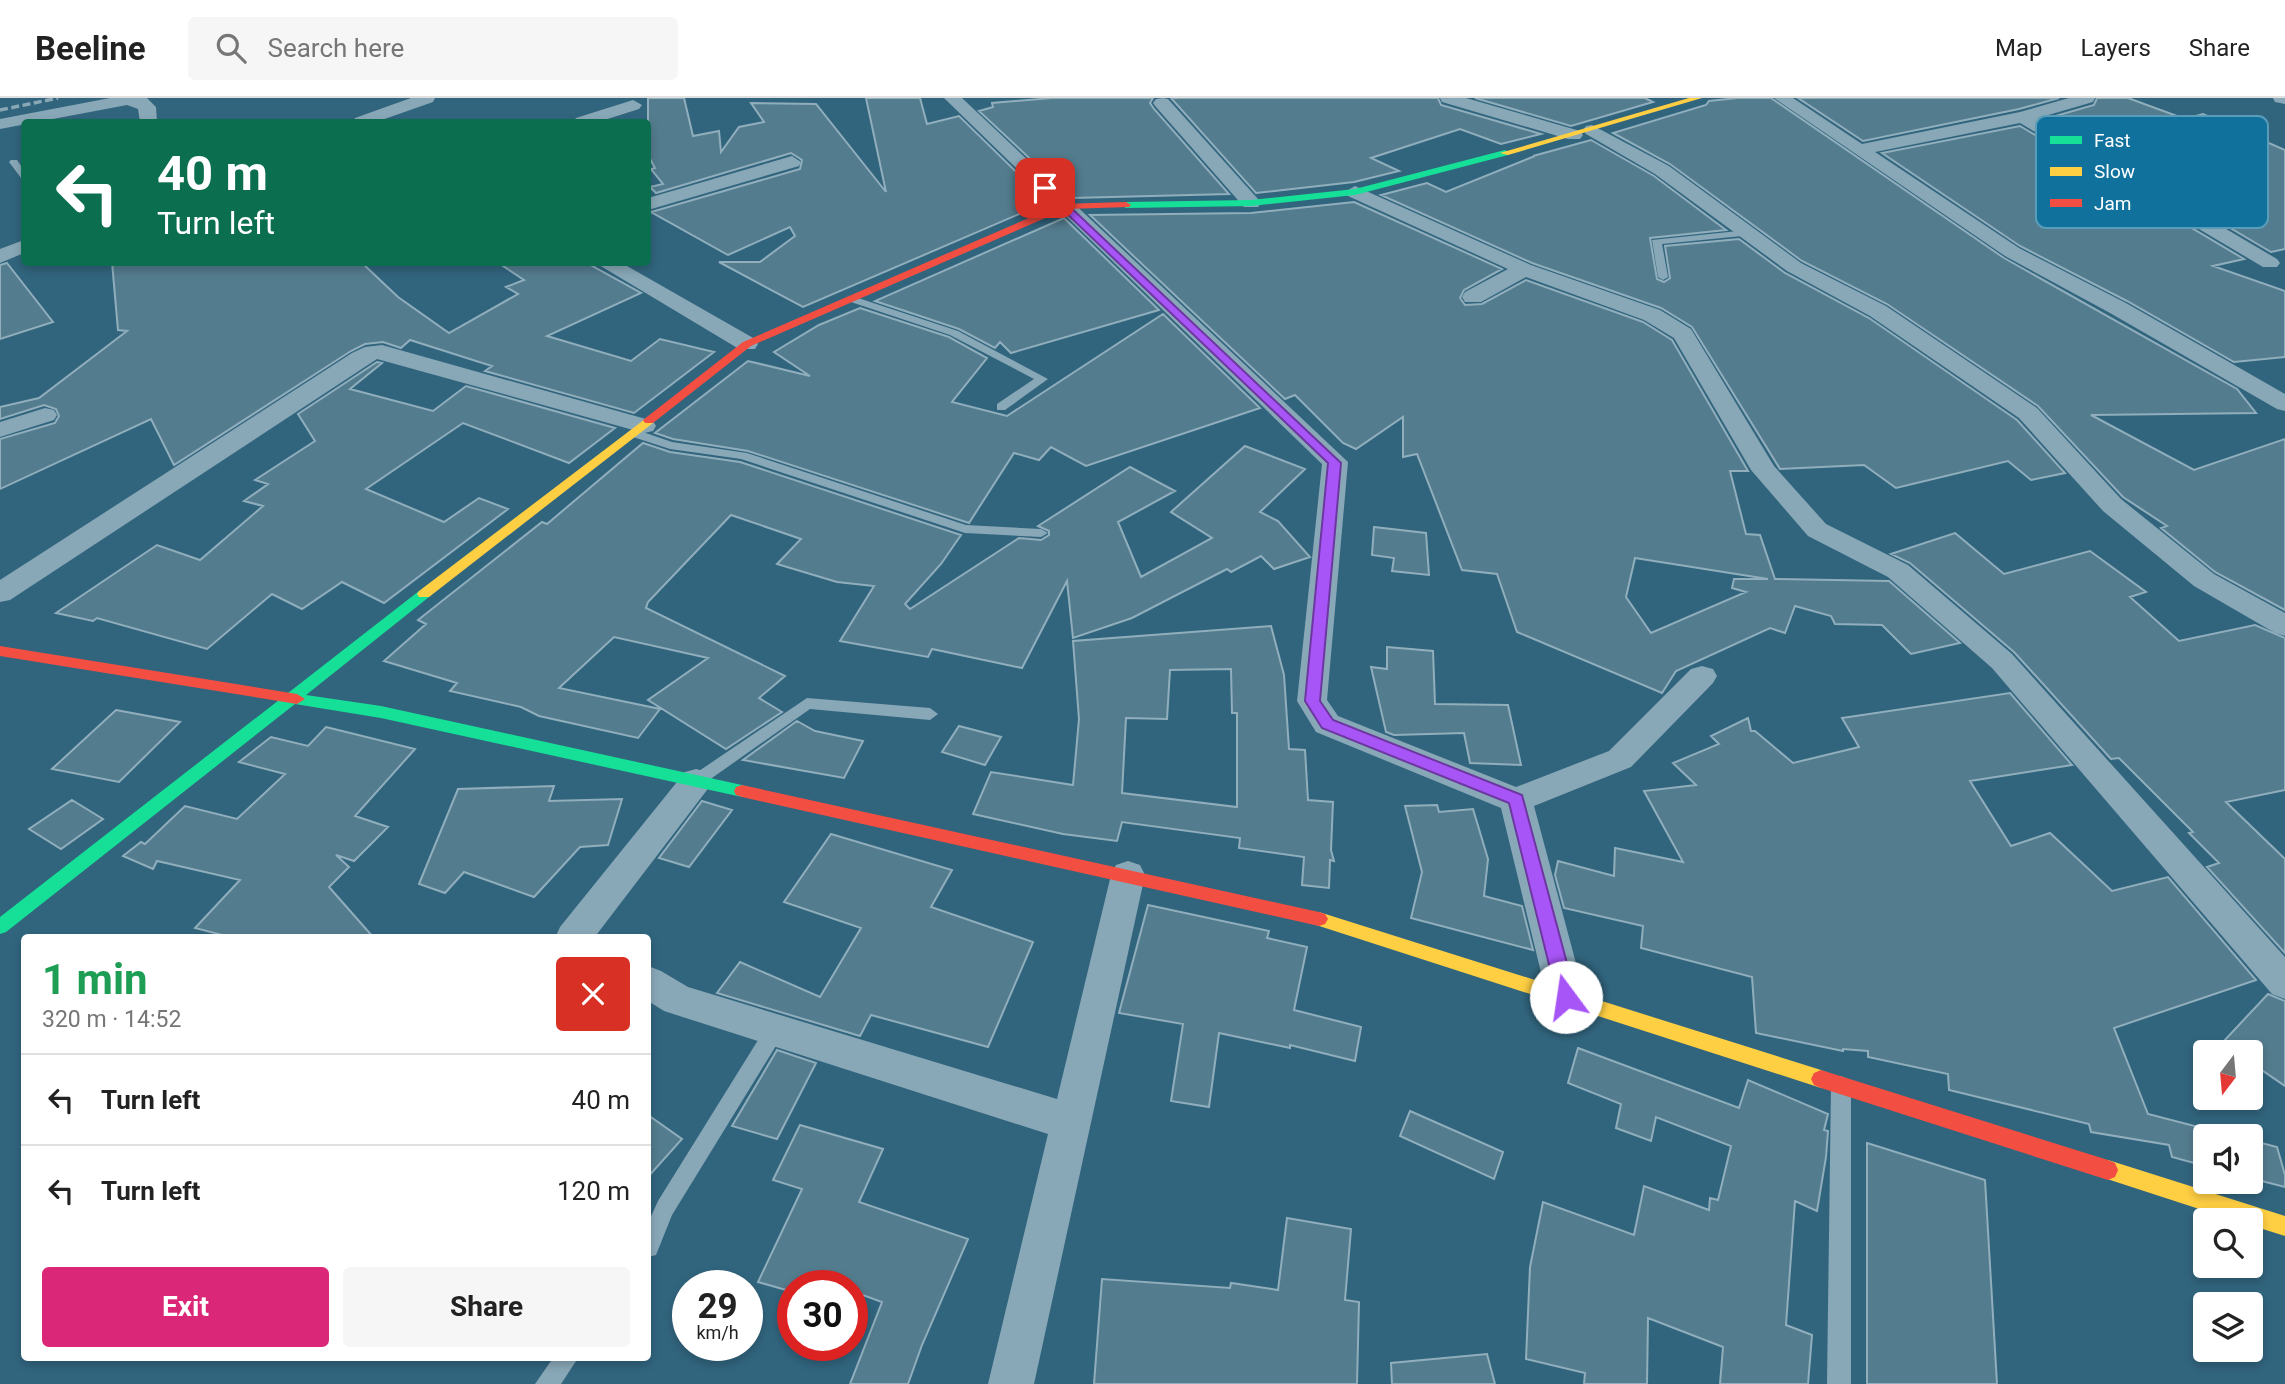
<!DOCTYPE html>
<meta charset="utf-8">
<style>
:root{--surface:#fff;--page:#f6f6f6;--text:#222;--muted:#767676;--line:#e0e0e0;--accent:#db2777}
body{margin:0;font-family:Roboto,sans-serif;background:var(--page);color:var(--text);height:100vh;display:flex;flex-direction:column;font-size:26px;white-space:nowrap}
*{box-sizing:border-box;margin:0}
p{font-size:23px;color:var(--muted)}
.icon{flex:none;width:38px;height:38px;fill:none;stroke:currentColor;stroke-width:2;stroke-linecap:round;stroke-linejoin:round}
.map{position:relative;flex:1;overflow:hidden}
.sheet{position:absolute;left:21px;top:836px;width:630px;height:427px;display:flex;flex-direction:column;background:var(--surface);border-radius:7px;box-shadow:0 4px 10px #0003}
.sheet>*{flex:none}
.banner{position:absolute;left:21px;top:21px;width:630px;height:147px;border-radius:7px;box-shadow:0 4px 10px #0003;background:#0b6e4f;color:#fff;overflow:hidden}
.needle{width:46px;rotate:196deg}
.fabs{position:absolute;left:2193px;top:942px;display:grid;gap:14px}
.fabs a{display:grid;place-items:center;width:70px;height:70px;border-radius:7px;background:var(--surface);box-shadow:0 4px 10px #0003;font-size:35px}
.speed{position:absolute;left:672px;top:1172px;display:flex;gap:14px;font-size:35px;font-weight:700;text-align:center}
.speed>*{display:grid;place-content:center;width:91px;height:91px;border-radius:50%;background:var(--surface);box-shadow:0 4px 10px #0003;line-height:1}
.speed small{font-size:18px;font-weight:400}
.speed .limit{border:10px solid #d22;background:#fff;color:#111}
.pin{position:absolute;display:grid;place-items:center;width:60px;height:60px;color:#fff;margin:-30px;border-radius:14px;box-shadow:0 4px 10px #0006}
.me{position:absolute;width:77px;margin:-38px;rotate:346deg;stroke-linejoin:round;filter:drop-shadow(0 0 5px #0008)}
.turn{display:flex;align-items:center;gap:24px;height:147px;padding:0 21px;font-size:32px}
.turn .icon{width:91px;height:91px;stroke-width:2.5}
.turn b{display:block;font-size:49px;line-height:60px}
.round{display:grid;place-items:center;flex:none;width:74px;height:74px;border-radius:7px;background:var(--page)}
.overview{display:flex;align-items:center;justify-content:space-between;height:119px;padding:0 21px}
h1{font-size:42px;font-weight:700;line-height:52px;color:#1e9e55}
.action{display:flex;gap:14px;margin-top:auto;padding:14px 21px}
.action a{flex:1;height:80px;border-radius:7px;background:var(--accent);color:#fff;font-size:28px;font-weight:700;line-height:80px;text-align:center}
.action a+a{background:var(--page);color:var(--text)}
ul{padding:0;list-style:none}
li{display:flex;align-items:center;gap:21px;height:91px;padding:0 21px;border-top:2px solid var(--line)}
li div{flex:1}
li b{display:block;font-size:26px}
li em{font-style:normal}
header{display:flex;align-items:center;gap:42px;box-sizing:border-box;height:98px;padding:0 35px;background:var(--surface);border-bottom:2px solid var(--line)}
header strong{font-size:33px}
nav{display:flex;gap:38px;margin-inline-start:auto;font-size:24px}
.search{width:490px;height:63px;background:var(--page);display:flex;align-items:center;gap:18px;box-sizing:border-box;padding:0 24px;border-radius:7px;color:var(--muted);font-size:26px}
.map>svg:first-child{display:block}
.building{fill:#537c8e;stroke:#90aebc;stroke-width:2;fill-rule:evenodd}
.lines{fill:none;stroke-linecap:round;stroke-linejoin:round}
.lane{fill:#89a8b7;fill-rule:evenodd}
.street{fill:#89a8b7;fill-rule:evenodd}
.fast{fill:#16e098;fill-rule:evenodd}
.slow{fill:#ffcf43;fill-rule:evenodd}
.jam{fill:#f24e42;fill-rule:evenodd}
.rail{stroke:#89a7b5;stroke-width:3.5;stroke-dasharray:8 3.5;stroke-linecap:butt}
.route{fill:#a855f7;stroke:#6d37a1;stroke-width:2}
.key{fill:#11719d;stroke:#589cba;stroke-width:2}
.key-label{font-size:19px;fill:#fff}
</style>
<header>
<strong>Beeline</strong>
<div class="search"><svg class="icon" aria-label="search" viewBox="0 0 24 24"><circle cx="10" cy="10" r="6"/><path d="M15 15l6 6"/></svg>Search here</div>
<nav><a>Map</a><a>Layers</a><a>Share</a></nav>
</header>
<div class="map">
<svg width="2285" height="1286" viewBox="0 0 2285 1286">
<rect width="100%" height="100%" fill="#31657e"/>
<path class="building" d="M648,0H684L693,38L719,33L721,54L739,29L764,24L751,5L816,6L886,94L866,0H920L927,26L959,18L1047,104L803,209L719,164H760L795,138L790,129L728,157L651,114L800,71L802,62L791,55L656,95L650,89L663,86L651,71L655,70L648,57Z
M1052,0H1153L1150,5L1154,11L1229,96L1072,100L979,13L993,9L992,5Z
M1171,0H1438L1441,7L1541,36L1501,46L1460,31L1371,60L1399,73L1354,84L1256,95Z
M1475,0H1645L1653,4L1571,28Z
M1738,0H1771L2004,160L2237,291L2256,315L2091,317L2194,372L2285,341V512L2215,474L2161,430L2167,428L2123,399L2038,308L1887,206L1802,163L1670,66L1613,35L1706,7L1709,3Z
M1798,0H2059L2019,11L1863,43Z
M2097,0H2128L2185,21L2203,16L2285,52V151L2271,154L2098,52L2162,39L2165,33L2160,29L2086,45L2045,21L2094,7Z
M2020,28L2244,161L2213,168L2285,193V259L2234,264L2127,203L2020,148L1882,55Z
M1591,42L1654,78L1726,132L1650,140L1657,181L1664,184L1670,180L1665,148L1739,141L1785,175L1869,220L2017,322L2065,375L2031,382L2008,363L1896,390L1864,367L1780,371L1692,229L1661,210L1532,165L1381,97L1427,85L1446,94L1535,58H1533Z
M1354,104L1502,171L1464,192L1460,200L1465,207L1482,206L1526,182L1643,224L1672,242L1748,373H1730L1746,436L1760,437L1775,481L1889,483L1960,545L1911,556L1882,527L1835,526L1831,518L1795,508L1785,535L1770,530L1676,573L1662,595L1517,534L1497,476L1462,472L1417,356L1403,359V319L1356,351L1343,345L1295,297L1285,301L1090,117L1251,115ZM1635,460L1768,481H1734L1732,490L1746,494L1651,535L1626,499Z
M1064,120L1159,212L1011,255L1000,244L995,250L959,231L875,203Z
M112,164H361L398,199L449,235L518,196L506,189L524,182L497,164H585L641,195L547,238L631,263L660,241L714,254L634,315L485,273L492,268L410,242L401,250L383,244L365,246L351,253L174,367L151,321L0,391V341L55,325L59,318L56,311L44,307L0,321V309L39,300L127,233L118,232Z
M7,165L53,224L0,241V167Z
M860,210L949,239L987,260L952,304L1007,318L1163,216L1260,310L1086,368L1051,349L1039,362L1014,355L969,425L748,353L673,341L655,335L748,263L810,278L774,254L819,227Z
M377,264L382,265L350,291L433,313L466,288L615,330L569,365L463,325L366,391L444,424L479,400L508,411L384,505L342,484L302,511L272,496L207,551L97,520L93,523L56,515L157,447L200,462L263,408L244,403L268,386L255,382L315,343L298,316Z
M643,345L670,354L740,364L961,437L941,466L905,506L910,511L1019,440L1041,442L1049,437V433L1038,428L1130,369L1175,393L1118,424L1141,479L1212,440L1171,414L1245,348L1305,371L1260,414L1278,423L1310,459L1274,471L1261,458L1231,474L1227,471L1132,520L1073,540L1067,483L1022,570L932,551L928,559L840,543L874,488L837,484L777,466L801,441L731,417L648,504L646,510L785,578L759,600L782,614L726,651L648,602L708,560L614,539L559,590L660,611L638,640L539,618L521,609L450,593L457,585L384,563L426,526L418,522L542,424L547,426Z
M1374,429L1426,435L1429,477L1392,473L1394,460L1372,457Z
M1955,435L2004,476L2090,453L2146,494L2130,499L2179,543L2255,527L2285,540V692L2226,704L2285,761V855L2207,769L2219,765L2189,735L2193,734L2119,660L2111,661L2014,554L1910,465L1891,456Z
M1271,528L1284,577L1289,651L1305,652L1308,702L1333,704L1331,752L1334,763L1330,762L1329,790L1302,787L1304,759L1239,750L1240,740L1122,724L1117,743L1063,736L973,716L991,674L1073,687L1079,621L1073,543ZM1231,571L1232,615H1237V709L1122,695L1126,620L1167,621L1170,572Z
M1387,549L1433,553L1435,606L1508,607L1521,667L1470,665L1464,635L1394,637L1386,634L1371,569L1387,571Z
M2010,595L2072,667L1970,683L2011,748L2050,735L2112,793L2168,779L2256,882L2114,930L2148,1016L2233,1038H2205V1068L2172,1059L2169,1047L2091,1034L2089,1026L1949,992L1948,976L1868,959V953L1843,951V953L1756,935L1752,879L1641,850L1643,828L1564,810L1555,777L1558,763L1614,778L1615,750L1683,764L1644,693L1696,687L1673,665L1719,646L1711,638L1748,620L1751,633H1755L1793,665L1859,649L1842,620Z
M116,612L180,624L119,684L52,671Z
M797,623L815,633L863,643L844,680L743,662Z
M959,628L1001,639L985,667L942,654Z
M326,629L415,651L355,718L388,729L354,763L336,757L349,769L329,789L374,840H234L195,830L240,782L157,763L153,771L123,758L141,744L145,746L185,708L237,721L285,676L239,664L271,639L308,648Z
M554,688L549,703L622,701L608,747L580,749L534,799L464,774L445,795L419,786L458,691Z
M72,702L103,721L61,751L29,731Z
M702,703L732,712L689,769L659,760Z
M1437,707L1439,714L1473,711L1488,761L1484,798L1522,808L1533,852L1411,820L1422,774L1405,708Z
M831,736L952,772L931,809L1033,844L988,949L871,917L860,938L717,895L740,864L820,899L861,830L784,804Z
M1148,807L1269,833L1267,840L1307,849L1294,912L1361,929L1355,963L1290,947V950L1219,935L1209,1009L1171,1003L1183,926L1119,915Z
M2268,896L2285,903V988L2250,964V954H2235L2222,945Z
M1578,950L1739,1010L1748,982L1828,1016L1824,1032L1828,1033L1826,1059L1817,1113L1795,1103L1786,1227L1812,1237L1808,1286H1720L1723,1249L1648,1220L1647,1286H1584L1585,1275L1526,1261L1530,1169L1543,1104L1634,1137L1644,1088L1709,1112L1710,1100L1718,1102L1731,1048L1656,1019L1651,1043L1616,1030L1621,1006L1568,985Z
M777,952L816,965L777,1041L732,1028Z
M1410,1013L1503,1054L1494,1081L1400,1038Z
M648,1017L682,1041L648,1079Z
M800,1027L883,1051L859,1104L968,1141L922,1247L908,1286H850L882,1204L852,1193V1188H793V1194L758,1184L802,1091L773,1082Z
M2250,1042L2277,1049L2285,1077V1089L2250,1080Z
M1867,1045L1985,1082L1997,1286H1867Z
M1287,1120L1351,1131L1345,1202L1359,1204L1357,1286H1094L1102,1181L1230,1190L1231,1185L1278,1192Z
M1487,1256L1495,1286H1392L1391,1265Z"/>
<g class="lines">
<path class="lane" d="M2158,31L2162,34L2161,36L2078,54L2073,51Z
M11,62H17L24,72V81L21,80L9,64Z
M1748,132L1752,133V137L1662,146L1668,179L1663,182L1658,179L1652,142Z
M852,198L958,233L1048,281L1005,312H997V306L1034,281L950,237L848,203V199Z
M634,331L672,344L747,355L966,427L1041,431L1048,435L1041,439L965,435L741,361L670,351L630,338L628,335Z
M807,600L930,610L938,616L930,622L810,611L702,687H690L688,683L690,679Z
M775,924L782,926L785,932L782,938L672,1117L656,1157L648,1159V1125L658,1103L768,926Z
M1841,978L1848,981L1851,987V1286H1827L1831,987L1834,981Z
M553,1260H578L561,1286H535Z"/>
<path class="street" d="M110,0H147L156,9L157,24H140L138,11L127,7L0,31V21Z
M411,0H435L433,4L376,24H352L355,20Z
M944,0H962L1348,364L1327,602L1338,618L1516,689L1609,653L1691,571L1702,568L1713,571L1717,578L1713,585L1631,669L1534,708L1585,899L1579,910L1566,915L1553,910L1547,899L1501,710L1316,634L1297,603L1322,366Z
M1163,0L1168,1L1258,101L1261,105L1258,109H1244L1156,9L1153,5L1156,1Z
M1440,0H1466L1580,33L1583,37L1580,41H1568L1442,4Z
M1774,0H1793L1862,46L2020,14L2069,0H2095L2093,4L2038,20L2277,161L2280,165L2277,169H2263L2020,25L1875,54L2019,150L2126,205L2285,296V313L2277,311L2110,215L2005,158Z
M2273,0H2285V6L2275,4Z
M633,2L642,7L639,11L598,24H573L576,20Z
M1592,27L1669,68L1801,165L1886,208L2037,310L2121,401L2214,476L2285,515V538L2275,535L2194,488L2103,413L2019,320L1870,218L1787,173L1655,76L1586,36L1583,32L1586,28Z
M792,58L801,64L799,68L648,112V100Z
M1355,88L1531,167L1660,212L1691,231L1774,368L1826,426L1908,467L2012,556L2285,859V901L2272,896L1992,570L1888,479L1808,438L1751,372L1674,240L1644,222L1526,179L1481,204H1465L1462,199L1465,194L1508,171L1348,98L1345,94Z
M24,142V155L0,165V151Z
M594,164H620L755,241L758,246L755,251H739Z
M382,247L653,323L656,328L653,333L644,335L377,261L10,502L0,504V482L352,255L365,249Z
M45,310L54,312L57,317L54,322L0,339V324Z
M696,671L707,674L712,683L707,692L594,840H555L560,829L685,674Z
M1128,763L1140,767L1145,777L1034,1286H988L1048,1036L664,913L648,903V868L661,873L688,889L1057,1001L1111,777L1116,767Z"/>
<path class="fast" d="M1505,52L1510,55L1508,57L1355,97L1251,108L1126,110L1121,107L1126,104L1251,102L1355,91Z
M424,491L429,493L431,496L429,499L306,597L381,608L742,687L748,689L750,693L748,697L742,699L381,620L295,606L6,834L0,836V819L419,493Z"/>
<path class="slow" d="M1689,0H1702L1508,57L1500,55Z
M649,318L653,319V325L429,499H419L417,496L419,493Z
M1319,814L1821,972L1828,975L1831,981L1828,987L1821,990L1313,826L1310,821L1313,816Z
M2108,1062L2285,1118V1138L2250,1127V1122H2233L2101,1079L2098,1072L2101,1065Z"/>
<path class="jam" d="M1126,104L1131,107L1129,109L1066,111L751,248L653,325H645L643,322L743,244L1061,106Z
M0,548L297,596L305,601L297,606L0,558Z
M742,687L1319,814L1325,816L1328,821L1325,826L1319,828L742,699L736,697L734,693L736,689Z
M1821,972L2108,1062L2115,1065L2118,1072L2115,1079L2108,1082L1821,990L1814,987L1811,981L1814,975Z"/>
<path class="rail" d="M0,12L58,0"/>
</g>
<path class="route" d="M1042,88H1048L1341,365L1320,603L1333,622L1522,697L1576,899L1573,905L1566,907L1560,905L1557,899L1509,705L1322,630L1305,603L1328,365L1042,92Z"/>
<rect x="2036" y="18" width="232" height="112" rx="10" class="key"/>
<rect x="2050" y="38" width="32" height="8" fill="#16e098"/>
<rect x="2050" y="69" width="32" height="9" fill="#ffcf43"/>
<rect x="2050" y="101" width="32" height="8" fill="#f24e42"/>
<g class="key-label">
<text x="2094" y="49">Fast</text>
<text x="2094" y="80">Slow</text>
<text x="2094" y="112">Jam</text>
</g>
</svg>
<div class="fabs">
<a><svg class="needle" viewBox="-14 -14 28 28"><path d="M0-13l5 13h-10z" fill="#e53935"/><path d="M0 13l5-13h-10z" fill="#767676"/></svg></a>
<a><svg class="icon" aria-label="sound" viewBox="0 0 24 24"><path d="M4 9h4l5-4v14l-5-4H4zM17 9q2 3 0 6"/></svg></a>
<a><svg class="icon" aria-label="search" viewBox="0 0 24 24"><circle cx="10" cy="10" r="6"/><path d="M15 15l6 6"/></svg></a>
<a><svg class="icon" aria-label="layers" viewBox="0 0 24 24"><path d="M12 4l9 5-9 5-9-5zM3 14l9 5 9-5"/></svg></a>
</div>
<div class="speed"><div>29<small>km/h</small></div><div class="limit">30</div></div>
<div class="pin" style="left:1045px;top:90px;background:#d93025"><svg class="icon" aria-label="arrive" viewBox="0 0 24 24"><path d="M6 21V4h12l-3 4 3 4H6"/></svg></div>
<svg class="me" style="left:1566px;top:899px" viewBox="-20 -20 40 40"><circle r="19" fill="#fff"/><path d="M0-13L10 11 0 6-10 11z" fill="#a855f7"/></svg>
<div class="banner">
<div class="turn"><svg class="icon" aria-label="left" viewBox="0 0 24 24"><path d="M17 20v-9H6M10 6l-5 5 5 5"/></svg><div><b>40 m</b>Turn left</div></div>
</div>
<section class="sheet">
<div class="overview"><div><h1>1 min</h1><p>320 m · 14:52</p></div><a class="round" style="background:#d93025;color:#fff"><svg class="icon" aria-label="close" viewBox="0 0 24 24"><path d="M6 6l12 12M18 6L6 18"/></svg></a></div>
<ul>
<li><svg class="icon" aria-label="left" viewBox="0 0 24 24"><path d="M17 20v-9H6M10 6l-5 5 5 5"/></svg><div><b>Turn left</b></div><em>40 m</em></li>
<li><svg class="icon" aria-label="left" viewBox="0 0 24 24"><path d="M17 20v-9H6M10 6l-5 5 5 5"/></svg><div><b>Turn left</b></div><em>120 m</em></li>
</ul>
<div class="action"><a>Exit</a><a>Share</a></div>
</section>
</div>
